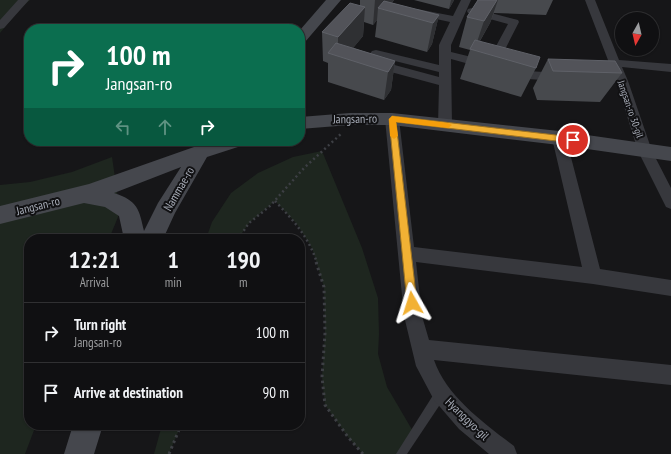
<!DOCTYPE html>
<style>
:root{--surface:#101012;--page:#1e1e20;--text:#f1f3f6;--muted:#9c9d9f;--line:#303032}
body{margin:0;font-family:"PT Sans Narrow",sans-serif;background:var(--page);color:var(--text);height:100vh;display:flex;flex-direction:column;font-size:15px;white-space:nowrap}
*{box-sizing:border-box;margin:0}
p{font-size:13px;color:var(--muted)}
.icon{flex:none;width:22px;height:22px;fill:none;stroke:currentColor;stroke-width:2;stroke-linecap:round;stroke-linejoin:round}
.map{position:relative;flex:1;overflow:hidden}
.sheet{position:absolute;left:24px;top:234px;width:281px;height:196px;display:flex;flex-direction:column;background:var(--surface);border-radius:16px;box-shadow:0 1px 3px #0004,0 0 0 1px var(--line)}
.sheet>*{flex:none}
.top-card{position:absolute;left:24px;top:24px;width:281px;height:122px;border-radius:16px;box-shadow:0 1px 3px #0004,0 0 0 1px var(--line);background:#0b6e4f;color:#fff;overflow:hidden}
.needle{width:26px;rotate:188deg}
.buttons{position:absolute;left:615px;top:12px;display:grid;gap:8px}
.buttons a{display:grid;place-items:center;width:44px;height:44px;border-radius:50%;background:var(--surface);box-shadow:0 1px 3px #0004,0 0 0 1px var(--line);font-size:20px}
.pin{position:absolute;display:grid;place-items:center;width:34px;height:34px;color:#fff;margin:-17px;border:2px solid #fff;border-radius:50%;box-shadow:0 1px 4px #0007}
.me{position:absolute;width:44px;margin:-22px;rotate:354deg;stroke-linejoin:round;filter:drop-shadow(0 0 3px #0008)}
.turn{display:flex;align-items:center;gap:14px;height:84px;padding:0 16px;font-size:18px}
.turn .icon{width:52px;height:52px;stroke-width:2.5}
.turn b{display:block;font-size:28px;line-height:34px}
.lanes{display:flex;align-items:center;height:38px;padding:0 16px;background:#0003;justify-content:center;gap:20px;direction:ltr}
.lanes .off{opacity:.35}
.eta{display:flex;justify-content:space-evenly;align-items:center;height:68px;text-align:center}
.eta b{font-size:24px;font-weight:700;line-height:28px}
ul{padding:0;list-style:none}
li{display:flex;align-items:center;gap:12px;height:60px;padding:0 16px;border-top:1px solid var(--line)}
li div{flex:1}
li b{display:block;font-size:15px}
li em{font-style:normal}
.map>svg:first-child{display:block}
.green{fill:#1e261f}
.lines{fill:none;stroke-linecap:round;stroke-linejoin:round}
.path-far1{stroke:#3d3f44;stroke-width:2.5;stroke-dasharray:2 3;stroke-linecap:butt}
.path{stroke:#3d3f44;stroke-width:3;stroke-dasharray:2.5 3.5;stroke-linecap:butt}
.lane{fill:#37383d;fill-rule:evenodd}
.street{fill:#37383d;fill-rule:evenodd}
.secondary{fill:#45474d;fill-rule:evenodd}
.wall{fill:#47494d}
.shaded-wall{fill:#2f3033}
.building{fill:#525359;stroke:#5f6168}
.route{fill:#f2b134;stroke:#9d7322}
.slow{fill:#f59e0b}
.labels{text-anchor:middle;stroke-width:4;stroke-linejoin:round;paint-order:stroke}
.far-street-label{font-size:10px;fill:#a8adb8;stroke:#111113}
.street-label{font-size:12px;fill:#a8adb8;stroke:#111113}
</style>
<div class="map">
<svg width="671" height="454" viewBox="0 0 671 454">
<rect width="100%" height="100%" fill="#161618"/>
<path class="green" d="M0,0H30L19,10L0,33Z
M322,151L362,248L378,298L379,334L378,354L387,387L414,433L401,454H363L348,437L325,405L322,377L325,333L324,287L312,248L297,224L275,201L249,223L238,239H206L212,222L231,193L258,173L293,157Z
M112,157L120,212L109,239H29V425H36L25,454H0V185L30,182L72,172Z
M162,425H181L169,454H154Z"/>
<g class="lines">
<path class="path-far1" d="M275,201C293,220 309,237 317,263
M238,239L249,223L270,206L304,168L342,133"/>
<path class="path" d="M316,262L324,287L325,333L322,377L325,405L348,437L363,454
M169,454L181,425"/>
<path class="lane" d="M441,388L445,389L446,393L445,397L407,454H396L437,389Z"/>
<path class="street" d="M18,0H29L4,28L0,29V20Z
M461,0H471L451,45V52L488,61L508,24L468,13L467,11L468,9L472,8L518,20L519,22L495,69L491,70L451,59L452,125L450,128L445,130L440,128L438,125L439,85L365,65L363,62L372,51L376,50L439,65V45L450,22L413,14L412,12L417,9L453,16ZM379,57L439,72V77L376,60Z
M585,0H595L619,60L671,64V72L622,67L628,81L652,151L671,188V209L666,207L638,151L616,81Z
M510,67L527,71L561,73L565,74L567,77L565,80L561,81L527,79L506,74L504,71L506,68Z
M392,114L397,116L399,119L414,247L582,267L552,138L554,134L559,133L564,134L566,138L600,269L671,280V296L593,284L416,262L422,316L429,340L671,365V385L434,360C446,396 485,424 514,446L517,454H489L459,429L434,400L416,366L404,316L385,119L387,116Z"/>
<path class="secondary" d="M326,0H341L305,42L300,44V30Z
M350,113H392L559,131L671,147V161L559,145L392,125H350L300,129V117Z
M203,141L208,142L212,141H243L241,146L207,157L175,213L163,239H124L119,216L105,207L84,203L0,224V206L89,184L194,147L196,143ZM181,167L158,203L144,231C139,209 138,201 114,193Z
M73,425H103L94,454H64Z"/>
</g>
<path class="wall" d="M360,0H394L392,3L439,15L432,44L427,52L375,37L377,20L373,25L364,22L363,36L353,48L395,61L391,90L384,100L328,82V63L323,61L322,32L360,6Z
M414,0H454L453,2L449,9Z
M478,0H553L546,15L494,13L490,23L480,41L536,68L521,97L460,79L470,50L459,47L467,17Z
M548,59L622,73L600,102L537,100L533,88Z"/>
<path class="shaded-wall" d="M375,0H394L385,10L378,8L377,20L373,25Z
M451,0H454L453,2L449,9Z
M497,0H498L490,23L474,51L484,21Z
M365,7L363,36L345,58L338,56V37Z
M439,15L432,44L427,52L433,23Z
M395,61L391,90L384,100L388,72Z"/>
<path class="building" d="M478,0H497L484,21L467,17Z
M384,1L439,15L433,23L378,8Z
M350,3L365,7L338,37L322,32Z
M475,40L540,57L536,68L470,49Z
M336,43L395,61L388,72L328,53Z
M548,59L615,61L622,73L553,71Z"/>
<path class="route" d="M392,116L573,137L577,140L573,143L396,122L417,303L415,306L412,307L408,306L407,303L389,119Z"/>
<path class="slow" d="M392,116L448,123L452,125L448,128L396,122L398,136L394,139L390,136L389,119Z"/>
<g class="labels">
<g class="far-street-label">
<text transform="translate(631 109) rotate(71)" y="4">Jangsan-ro 30-gil</text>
</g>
<g class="street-label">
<text transform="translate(355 119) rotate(-1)" y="4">Jangsan-ro</text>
<text transform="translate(179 189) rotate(-60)" y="4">Nammae-ro</text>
<text transform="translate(38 206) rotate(-14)" y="4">Jangsan-ro</text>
<text transform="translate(467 419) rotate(44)" y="4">Hyanggyo-gil</text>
</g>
</g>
</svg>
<div class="buttons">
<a><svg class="needle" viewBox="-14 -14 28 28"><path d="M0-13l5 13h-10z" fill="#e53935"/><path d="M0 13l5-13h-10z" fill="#9c9d9f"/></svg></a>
</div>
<div class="pin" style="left:573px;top:140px;background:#d93025"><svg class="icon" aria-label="arrive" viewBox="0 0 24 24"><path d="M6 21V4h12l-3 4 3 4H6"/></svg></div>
<svg class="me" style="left:412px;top:303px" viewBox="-20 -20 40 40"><path d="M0-17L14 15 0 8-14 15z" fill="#f2b134" stroke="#fff" stroke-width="4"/></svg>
<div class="top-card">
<div class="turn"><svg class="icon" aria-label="right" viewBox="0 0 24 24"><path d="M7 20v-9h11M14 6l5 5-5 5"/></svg><div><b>100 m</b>Jangsan-ro</div></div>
<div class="lanes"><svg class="icon off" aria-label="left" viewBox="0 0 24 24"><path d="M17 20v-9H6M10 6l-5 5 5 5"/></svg><svg class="icon off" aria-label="ahead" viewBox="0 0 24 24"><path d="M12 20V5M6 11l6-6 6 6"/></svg><svg class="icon" aria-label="right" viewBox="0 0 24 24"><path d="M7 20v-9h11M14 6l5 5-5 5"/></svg></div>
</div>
<section class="sheet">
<div class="eta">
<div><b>12:21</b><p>Arrival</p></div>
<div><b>1</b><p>min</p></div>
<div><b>190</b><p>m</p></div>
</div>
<ul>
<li><svg class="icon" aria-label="right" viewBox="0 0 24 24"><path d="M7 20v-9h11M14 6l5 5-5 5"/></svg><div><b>Turn right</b><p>Jangsan-ro</p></div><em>100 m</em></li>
<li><svg class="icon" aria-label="arrive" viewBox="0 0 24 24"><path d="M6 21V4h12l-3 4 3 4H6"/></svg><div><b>Arrive at destination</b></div><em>90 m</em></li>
</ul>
</section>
</div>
